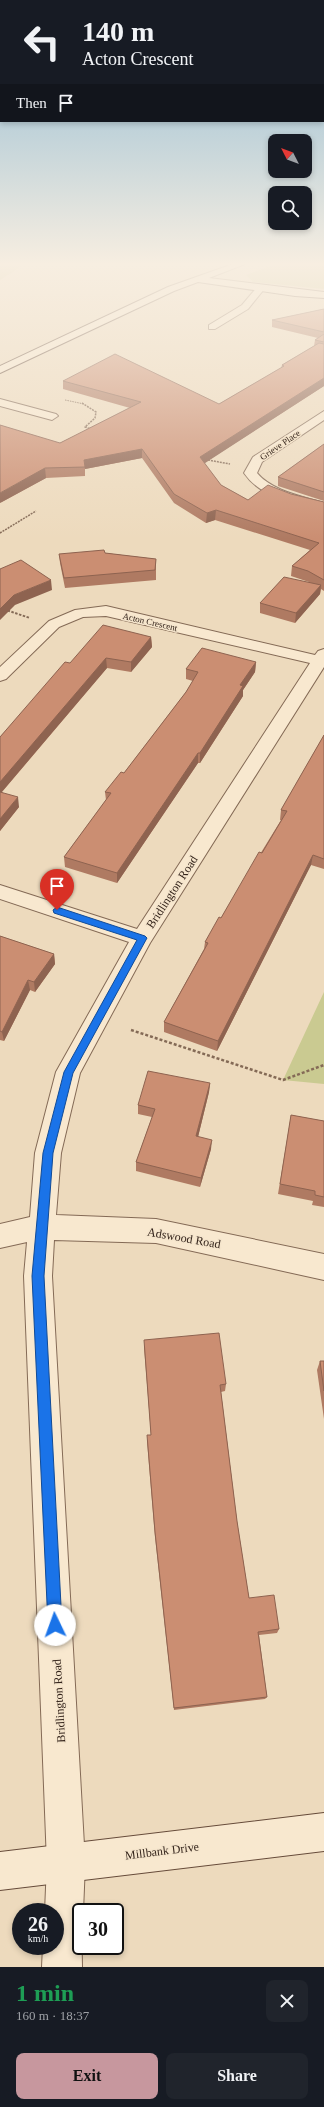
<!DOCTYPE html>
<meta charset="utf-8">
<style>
:root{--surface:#171b24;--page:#20242c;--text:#f1f3f6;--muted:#9ea1a6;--accent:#c7979e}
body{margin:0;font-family:Georgia,serif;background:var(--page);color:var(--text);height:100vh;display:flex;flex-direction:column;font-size:15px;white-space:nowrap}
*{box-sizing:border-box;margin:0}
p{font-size:13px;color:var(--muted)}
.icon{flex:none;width:22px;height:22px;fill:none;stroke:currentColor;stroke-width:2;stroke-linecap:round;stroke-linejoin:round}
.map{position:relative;height:1967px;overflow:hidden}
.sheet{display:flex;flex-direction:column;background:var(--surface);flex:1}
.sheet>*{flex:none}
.top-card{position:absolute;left:0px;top:0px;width:324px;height:122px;box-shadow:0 2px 6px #0003;background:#171b24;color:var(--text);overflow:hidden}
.needle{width:26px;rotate:312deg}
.buttons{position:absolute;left:268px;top:134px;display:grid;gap:8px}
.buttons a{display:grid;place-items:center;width:44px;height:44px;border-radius:8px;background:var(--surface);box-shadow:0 2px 6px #0003;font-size:20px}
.speed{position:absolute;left:12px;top:1903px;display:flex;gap:8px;font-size:20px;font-weight:700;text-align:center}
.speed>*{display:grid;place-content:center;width:52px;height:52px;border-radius:50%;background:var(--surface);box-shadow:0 2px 6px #0003;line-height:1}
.speed small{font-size:10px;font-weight:400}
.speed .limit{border:2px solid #111;border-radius:6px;background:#fff;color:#111}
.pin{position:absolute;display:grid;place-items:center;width:34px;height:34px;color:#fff;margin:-41px -17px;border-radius:50% 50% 50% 0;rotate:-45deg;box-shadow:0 0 4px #0007}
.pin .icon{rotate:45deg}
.me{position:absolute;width:44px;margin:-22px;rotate:357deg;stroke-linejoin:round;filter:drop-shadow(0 0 3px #0008)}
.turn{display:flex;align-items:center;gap:14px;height:84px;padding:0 16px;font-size:18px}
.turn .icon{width:52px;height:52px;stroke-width:2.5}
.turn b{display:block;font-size:28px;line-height:34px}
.then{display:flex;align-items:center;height:38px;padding:0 16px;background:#0003;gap:8px;font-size:15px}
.round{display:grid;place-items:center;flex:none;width:42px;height:42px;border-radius:8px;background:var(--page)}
.headline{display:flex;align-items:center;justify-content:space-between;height:68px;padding:0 16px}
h1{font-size:24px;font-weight:700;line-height:30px;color:#1e9e55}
.primary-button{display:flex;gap:8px;margin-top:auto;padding:8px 16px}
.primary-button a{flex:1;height:46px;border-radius:8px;background:var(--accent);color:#111;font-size:16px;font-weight:700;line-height:46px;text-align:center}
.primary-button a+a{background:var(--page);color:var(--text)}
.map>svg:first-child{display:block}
.green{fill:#caca91}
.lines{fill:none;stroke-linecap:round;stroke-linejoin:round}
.lane-casing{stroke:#846a56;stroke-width:2}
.street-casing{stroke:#846a56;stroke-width:2}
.secondary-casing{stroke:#664b3a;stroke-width:2}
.path-far3{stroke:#846a56;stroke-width:1;stroke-dasharray:1.5 1;stroke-linecap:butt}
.path-far2{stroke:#846a56;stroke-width:1.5;stroke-dasharray:2 1;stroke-linecap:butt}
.path-far1{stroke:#846a56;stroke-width:2;stroke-dasharray:2.5 1.5;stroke-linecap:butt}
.path{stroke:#846a56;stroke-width:2.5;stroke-dasharray:3 2;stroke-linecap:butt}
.lane{fill:#f8e8cf;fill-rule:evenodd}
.street{fill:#f8e8cf;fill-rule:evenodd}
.secondary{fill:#f8e8cf;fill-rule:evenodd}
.wall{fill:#af7a62}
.shaded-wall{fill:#8e6350}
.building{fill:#cb8e72;stroke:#8e6350}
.route{fill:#1a73e8;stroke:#114b97}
.labels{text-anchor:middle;stroke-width:3;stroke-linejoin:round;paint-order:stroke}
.far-street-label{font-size:9px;fill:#34241b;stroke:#f5e5cc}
.near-street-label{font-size:12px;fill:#34241b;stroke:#f5e5cc}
</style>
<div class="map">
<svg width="324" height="1967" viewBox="0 0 324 1967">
<rect width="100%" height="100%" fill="#eddabd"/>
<path class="green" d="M0,264H25L0,280Z
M276,264H324V289L253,282L246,275Z
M324,992V1084L283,1080Z"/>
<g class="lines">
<defs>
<path id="lane" d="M258,286L265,288L248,309L215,329H209V325L242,305Z"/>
<path id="street" d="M0,399L56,414L58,416L52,420L0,406Z
M324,411V420L262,462L257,473C272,491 301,496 324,503V511C296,504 261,498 244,473L253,457Z
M106,606L315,655L318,651L324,649V667L150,943L80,1073L61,1153L56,1215L156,1219L324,1254V1280L156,1243L54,1240L52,1276L85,1863L83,1912H81L82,1967H42L43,1946H55V1912H45L47,1863L24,1276L27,1242L0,1248V1224L30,1217L35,1153L56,1072L129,942L0,899V885L137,929L310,663L106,616L83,617L59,627L6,679L0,681V667L49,621L75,610Z"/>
<path id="secondary" d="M233,264H245L209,278L324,292V298L295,296L198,282L174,291L0,373V366L168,287Z
M324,1813V1851L0,1890V1852Z"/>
</defs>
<use href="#lane" class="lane-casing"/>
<use href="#street" class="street-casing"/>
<use href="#secondary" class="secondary-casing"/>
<path class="path-far3" d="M65,400L84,404"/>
<path class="path-far2" d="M82,403L96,412L95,418L85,427L91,429
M208,460L230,464
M0,533L36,511"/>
<path class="path-far1" d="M0,608L30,618"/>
<path class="path" d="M131,1030L283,1080L324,1065"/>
<use href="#lane" class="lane"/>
<use href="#street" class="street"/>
<use href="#secondary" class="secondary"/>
</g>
<path class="wall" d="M324,309V386L204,463L221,485L248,500L291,494L324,502V591L321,589L320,594L295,623L260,613V603L309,582L291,576L292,566L310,550L215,520L206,523L174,503L142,458L85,469V476L46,478L0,503L60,443L130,408L63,389V381L219,404L281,368L282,365L314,346L315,340L318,338L272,327V320Z
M324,444V501L278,486V477Z
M105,553L156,559V580L65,588L60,563L59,554Z
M151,637L152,647L131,672L107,668L2,792L19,807L0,831V737L70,663Z
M256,662L255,672L243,690V696L200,763H198L117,883L65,867L64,857L106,800L105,792L124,773L186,692L193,681L186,679V669Z
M324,735V869L311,865L217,1051L164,1032V1022L204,949L205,942L221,918L281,820H280L281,810Z
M0,936L54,954L55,964L35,992L30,990L4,1041L0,1040Z
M210,1083L209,1092L198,1137L211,1149L200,1187L136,1171V1162L152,1117L138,1114V1105Z
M291,1115L324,1121V1207L312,1205L313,1201L278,1194Z
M144,1347L226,1384L225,1391L221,1392L237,1521L249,1598L279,1629L277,1633L259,1635L267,1697L265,1699L174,1710L155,1537L147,1441L151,1435Z
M320,1361H324V1419L317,1370Z"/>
<path class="shaded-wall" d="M324,378V386L199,467L200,457Z
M142,449V458L85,469L84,460Z
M45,468L46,478L0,503V493Z
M216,510L215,520L206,523L207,513Z
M51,580L52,590L15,605L0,620V609L14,595Z
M321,585L320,594L295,623L296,613Z
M151,637L152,647L131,672V662Z
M106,658L107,668L0,794V782Z
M256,662L255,672L243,690V696L200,763V753L240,685Z
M198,753V763L117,883V873Z
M18,797L19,807L0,831V819Z
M313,855L311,865L217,1051L218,1041Z
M54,954L55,964L35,992L34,982Z
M28,980L30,990L4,1041L2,1032Z
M210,1083L209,1092L196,1145V1136Z
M212,1140L211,1149L200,1187L201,1178Z"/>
<path class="building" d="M324,309V332L272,320Z
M324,334V342L315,340Z
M319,343L324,344V378L200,457L221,485L248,500L268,485L291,494L324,502V580L308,571L292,566L319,543L216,510L207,513L174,494L142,449L84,460L85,467L45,468L0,493V425L60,443L141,402L63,381L115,354L219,404L284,366L282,365Z
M324,444V492L278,477Z
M104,550L105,553L156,559L155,570L64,578L59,554Z
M21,560L51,580L14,595L0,609V569Z
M284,577L321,585L296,613L260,603Z
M103,625L151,637L131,662L106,658L0,782V737L65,662L70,663Z
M202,648L256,662L240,685L243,686L200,753H198L117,873L64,857L111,793L105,792L121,772L124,773L186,692L198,672L186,669Z
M324,735V859L313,855L218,1041L164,1022L208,943L205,942L219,917L221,918L259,852L262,853L287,811L281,810L282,808Z
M0,792L18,797L0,819Z
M0,936L54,954L34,982L28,980L2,1032L0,1031Z
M148,1071L210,1083L196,1136L212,1140L201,1178L136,1162L155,1109L138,1105Z
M291,1115L324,1121V1197L315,1195V1191L280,1184Z
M219,1333L226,1384L220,1385L237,1521L249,1598L274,1595L279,1629L258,1632L267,1697L174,1708L155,1532L147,1435H151L144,1340Z
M320,1361H324V1391Z"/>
<linearGradient id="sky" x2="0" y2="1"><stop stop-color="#8bb8d2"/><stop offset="0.49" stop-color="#f7eee1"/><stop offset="1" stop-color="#f7eee1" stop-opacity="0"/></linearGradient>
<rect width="324" height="539" fill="url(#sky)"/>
<path class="route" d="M57,907L145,936L147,938L73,1073L53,1153L44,1276L62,1625L60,1630L55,1632L50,1630L48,1625L32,1276L43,1153L64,1072L137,940L54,913L53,910Z"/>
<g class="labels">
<g class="far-street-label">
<text transform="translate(280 445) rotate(-34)" y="3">Grieve Place</text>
<text transform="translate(150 622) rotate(13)" y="3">Acton Crescent</text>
</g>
<g class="near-street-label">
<text transform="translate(172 892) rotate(-57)" y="4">Bridlington Road</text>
<text transform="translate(184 1238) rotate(10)" y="4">Adswood Road</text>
<text transform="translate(59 1701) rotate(-93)" y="4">Bridlington Road</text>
<text transform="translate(162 1851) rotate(-7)" y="4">Millbank Drive</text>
</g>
</g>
</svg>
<div class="buttons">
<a><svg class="needle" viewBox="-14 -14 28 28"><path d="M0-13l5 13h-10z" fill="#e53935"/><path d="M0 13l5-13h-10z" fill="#9ea1a6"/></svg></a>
<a><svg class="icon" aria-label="search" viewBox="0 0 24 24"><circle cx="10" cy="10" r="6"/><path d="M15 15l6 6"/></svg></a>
</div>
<div class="speed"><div>26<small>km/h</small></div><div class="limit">30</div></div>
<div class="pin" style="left:57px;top:910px;background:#d93025"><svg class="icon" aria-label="arrive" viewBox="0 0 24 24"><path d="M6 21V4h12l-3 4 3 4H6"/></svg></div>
<svg class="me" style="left:55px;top:1625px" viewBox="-20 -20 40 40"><circle r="19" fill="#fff"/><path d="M0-13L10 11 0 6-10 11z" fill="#1a73e8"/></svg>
<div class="top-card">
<div class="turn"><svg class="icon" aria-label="left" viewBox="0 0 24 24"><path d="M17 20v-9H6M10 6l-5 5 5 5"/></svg><div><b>140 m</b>Acton Crescent</div></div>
<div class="then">Then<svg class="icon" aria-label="arrive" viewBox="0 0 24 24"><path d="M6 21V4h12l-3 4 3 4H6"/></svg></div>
</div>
</div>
<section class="sheet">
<div class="headline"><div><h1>1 min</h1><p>160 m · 18:37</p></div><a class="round"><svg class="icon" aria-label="close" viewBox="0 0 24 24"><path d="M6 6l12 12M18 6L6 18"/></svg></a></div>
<div class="primary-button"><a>Exit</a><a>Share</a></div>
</section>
